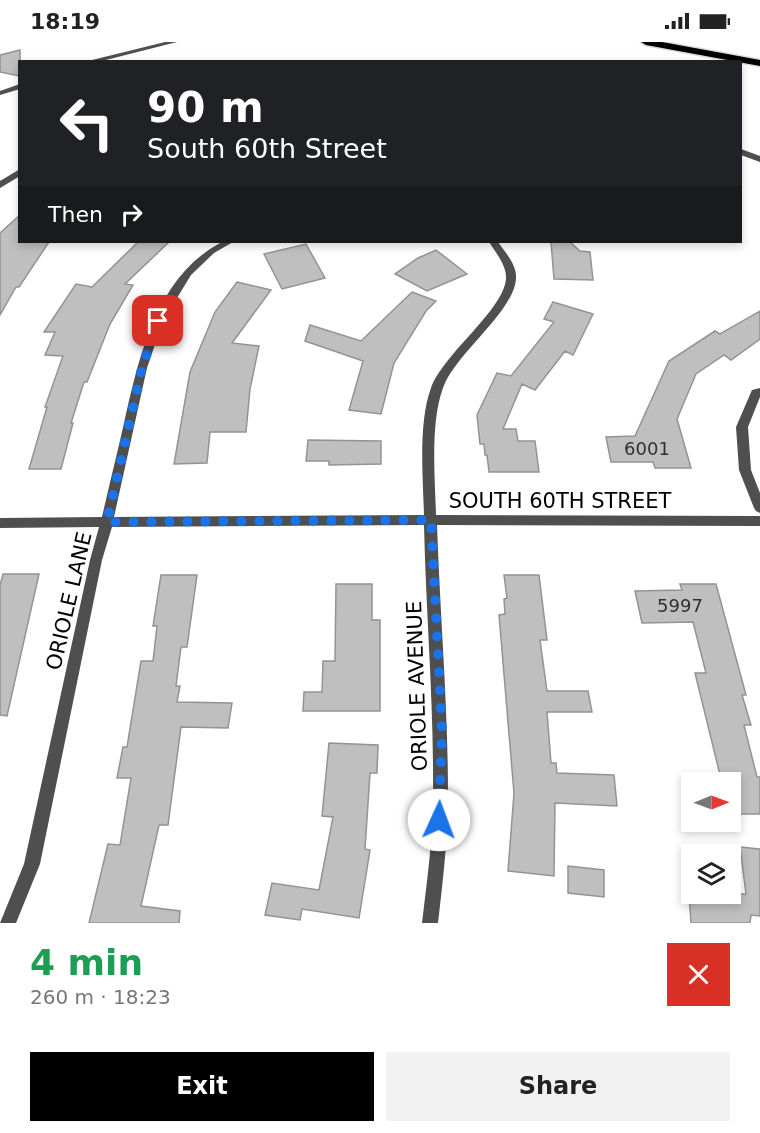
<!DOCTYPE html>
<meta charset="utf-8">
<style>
:root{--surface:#fff;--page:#f2f2f2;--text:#222;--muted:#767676;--accent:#000}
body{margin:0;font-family:"DejaVu Sans",sans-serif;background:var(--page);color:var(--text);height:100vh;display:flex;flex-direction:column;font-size:22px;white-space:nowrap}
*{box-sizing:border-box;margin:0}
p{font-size:20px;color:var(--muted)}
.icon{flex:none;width:33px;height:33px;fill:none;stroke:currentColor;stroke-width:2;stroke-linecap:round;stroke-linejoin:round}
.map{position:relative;height:881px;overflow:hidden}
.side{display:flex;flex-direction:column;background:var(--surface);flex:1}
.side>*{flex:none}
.hud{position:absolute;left:18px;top:18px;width:724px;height:183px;border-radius:0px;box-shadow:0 3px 9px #0003;background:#202124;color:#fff;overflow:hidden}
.needle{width:39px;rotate:89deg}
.tools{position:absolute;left:681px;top:730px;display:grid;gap:12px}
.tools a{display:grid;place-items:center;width:60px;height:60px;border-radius:0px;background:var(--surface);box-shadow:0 3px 9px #0003;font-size:30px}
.pin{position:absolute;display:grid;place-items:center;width:51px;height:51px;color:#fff;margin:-26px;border-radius:12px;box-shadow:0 3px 9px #0006}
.me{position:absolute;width:66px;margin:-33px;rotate:2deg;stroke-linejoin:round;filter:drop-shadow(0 0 4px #0008)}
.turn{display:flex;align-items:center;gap:21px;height:126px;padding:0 30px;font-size:27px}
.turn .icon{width:78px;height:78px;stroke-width:2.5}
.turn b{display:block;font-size:42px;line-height:51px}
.then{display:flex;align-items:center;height:57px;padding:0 30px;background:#0003;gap:12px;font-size:22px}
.round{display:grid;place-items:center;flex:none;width:63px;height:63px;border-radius:0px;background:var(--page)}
.summary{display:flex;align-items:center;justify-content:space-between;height:102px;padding:0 30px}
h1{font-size:36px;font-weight:800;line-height:45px;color:#1e9e55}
.button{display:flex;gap:12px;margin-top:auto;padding:12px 30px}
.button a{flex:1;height:69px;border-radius:0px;background:var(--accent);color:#fff;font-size:24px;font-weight:800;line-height:69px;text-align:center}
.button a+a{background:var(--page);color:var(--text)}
.status{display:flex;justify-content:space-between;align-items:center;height:42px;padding:0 30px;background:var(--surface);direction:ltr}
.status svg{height:16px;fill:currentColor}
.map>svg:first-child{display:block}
.building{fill:#bfbfbf;stroke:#939393;stroke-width:1.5}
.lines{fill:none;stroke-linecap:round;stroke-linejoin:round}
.primary-casing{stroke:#dbdbdb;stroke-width:3}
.service{fill:#4f4f4f;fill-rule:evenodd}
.minor{fill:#4f4f4f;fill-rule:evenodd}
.primary{fill:#000;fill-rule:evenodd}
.route{stroke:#1a73e8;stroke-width:10;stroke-dasharray:0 18}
.labels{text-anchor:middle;stroke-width:5;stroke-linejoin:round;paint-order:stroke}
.number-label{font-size:18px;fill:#303030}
.street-label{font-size:21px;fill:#000;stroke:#fff}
</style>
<div class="status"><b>18:19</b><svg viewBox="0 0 49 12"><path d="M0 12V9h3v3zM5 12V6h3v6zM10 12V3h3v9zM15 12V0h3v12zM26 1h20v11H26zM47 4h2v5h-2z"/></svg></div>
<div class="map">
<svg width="760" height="881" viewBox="0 0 760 881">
<rect width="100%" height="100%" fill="#fff"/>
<path class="building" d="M20,8V34L0,30V13Z
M20,173V200H49L19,245H16L0,273V191Z
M138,200H169L125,242L133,243L110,282L87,340H84L71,381H73L61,427H29L47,365H45L63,314L45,313L55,290H44L76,242L92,245Z
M551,200H570L580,209L590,210L593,238L554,237Z
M306,202L325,236L282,247L264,212Z
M436,208L467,232L427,249L395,232L418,216Z
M237,240L271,248L232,301L259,304L250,347L246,390H210L207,421L174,422L190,330L215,270Z
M412,250L436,259L426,269L394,321L381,372L349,368L363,319L305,299L310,283L361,299Z
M553,260L593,272L573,313L565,309L535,348L522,342L503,387H516L518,399H535L539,430H489L487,413H485L484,402H480L477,373L497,331L511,334L554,280L544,277Z
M760,269V297L731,318L724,313L696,332L677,377L691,426H655L653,420H611L606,395L635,394L669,319L715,289L720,292Z
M308,398L381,399V422L329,423V419H306Z
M3,532H39L7,674L0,673V543Z
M161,533H197L187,605H181L176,644H180L177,660L232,661L228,686L181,685L168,783H159L141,864L180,869L179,881H89L108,802L120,803L131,736H117L123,705H127L141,619H153L157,584H153Z
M504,533H539L547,598H540L547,649H588L592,670H547L551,721H556L557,731L614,733L617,764L555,761L554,834L508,829L514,751L499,573L505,572L504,557L507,556Z
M336,542H372V578H380V669H303L304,650H322L323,619H335Z
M680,542H716L746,653H742L751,683H744L757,735H760V772H730V741H722L695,631H706L693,580L642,581L635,549L682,548Z
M329,701L378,703L377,731H370L365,807L370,808L359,876L302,867L300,878L265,873L272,841L319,848L333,775L322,774Z
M740,805L760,807V874L751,873L750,881H691L689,852H746Z
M568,824L604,828V855L568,851Z"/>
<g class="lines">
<defs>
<path id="primary" d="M641,0H662L760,18V24L646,3Z"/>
</defs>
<use href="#primary" class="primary-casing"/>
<path class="service" d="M165,0H177L98,20H84Z
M20,42V47L0,53V49Z"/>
<path class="minor" d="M741,107L760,114V120L741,113Z
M20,127V134L0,146V139Z
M222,200H233L214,211L191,233L163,279L147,326L114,475L424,473C423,436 418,381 431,346C444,311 503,269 506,237C507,224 496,211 489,200H498C505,210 517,223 516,236C515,269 455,312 443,346C430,381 435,436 436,473L760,474V484L437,483C440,573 448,663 448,753C448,796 443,838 438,881H422C427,839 433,796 433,753C434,663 426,573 424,483L112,485L102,518L40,822L16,881H0L24,822L90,518L99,485L0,486V476L102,475C109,444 117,412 124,381C139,315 156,234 222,200Z
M760,346V355L748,385L751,428L760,451V471L756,469L754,466L739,428L736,385L752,348Z"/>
<use href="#primary" class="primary"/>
</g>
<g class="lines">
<path class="route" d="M158,279L142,326L107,480L431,478L442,688L439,778"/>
</g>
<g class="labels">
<g class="number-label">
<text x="647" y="413">6001</text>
<text x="680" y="570">5997</text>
</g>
<g class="street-label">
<text x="560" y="466">SOUTH 60TH STREET</text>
<text transform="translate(69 559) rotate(-77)" y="7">ORIOLE LANE</text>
<text transform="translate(417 644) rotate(-92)" y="7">ORIOLE AVENUE</text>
</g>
</g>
</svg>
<div class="tools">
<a><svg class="needle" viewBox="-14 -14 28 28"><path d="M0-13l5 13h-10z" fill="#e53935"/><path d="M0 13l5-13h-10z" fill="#767676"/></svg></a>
<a><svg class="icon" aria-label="layers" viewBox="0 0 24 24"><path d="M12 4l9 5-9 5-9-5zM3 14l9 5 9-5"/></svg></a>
</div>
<div class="pin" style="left:158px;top:279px;background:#d93025"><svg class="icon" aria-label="arrive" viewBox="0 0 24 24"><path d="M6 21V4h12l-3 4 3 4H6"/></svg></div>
<svg class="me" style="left:439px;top:778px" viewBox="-20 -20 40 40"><circle r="19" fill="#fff"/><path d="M0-13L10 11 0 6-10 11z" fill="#1a73e8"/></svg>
<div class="hud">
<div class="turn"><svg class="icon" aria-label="left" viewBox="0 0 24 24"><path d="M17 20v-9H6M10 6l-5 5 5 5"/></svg><div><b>90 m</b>South 60th Street</div></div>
<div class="then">Then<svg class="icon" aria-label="right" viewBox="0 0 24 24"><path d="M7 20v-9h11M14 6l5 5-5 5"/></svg></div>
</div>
</div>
<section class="side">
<div class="summary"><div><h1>4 min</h1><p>260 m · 18:23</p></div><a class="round" style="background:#d93025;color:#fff"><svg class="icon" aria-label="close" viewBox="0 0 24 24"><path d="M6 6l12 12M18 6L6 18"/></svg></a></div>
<div class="button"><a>Exit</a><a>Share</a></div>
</section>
